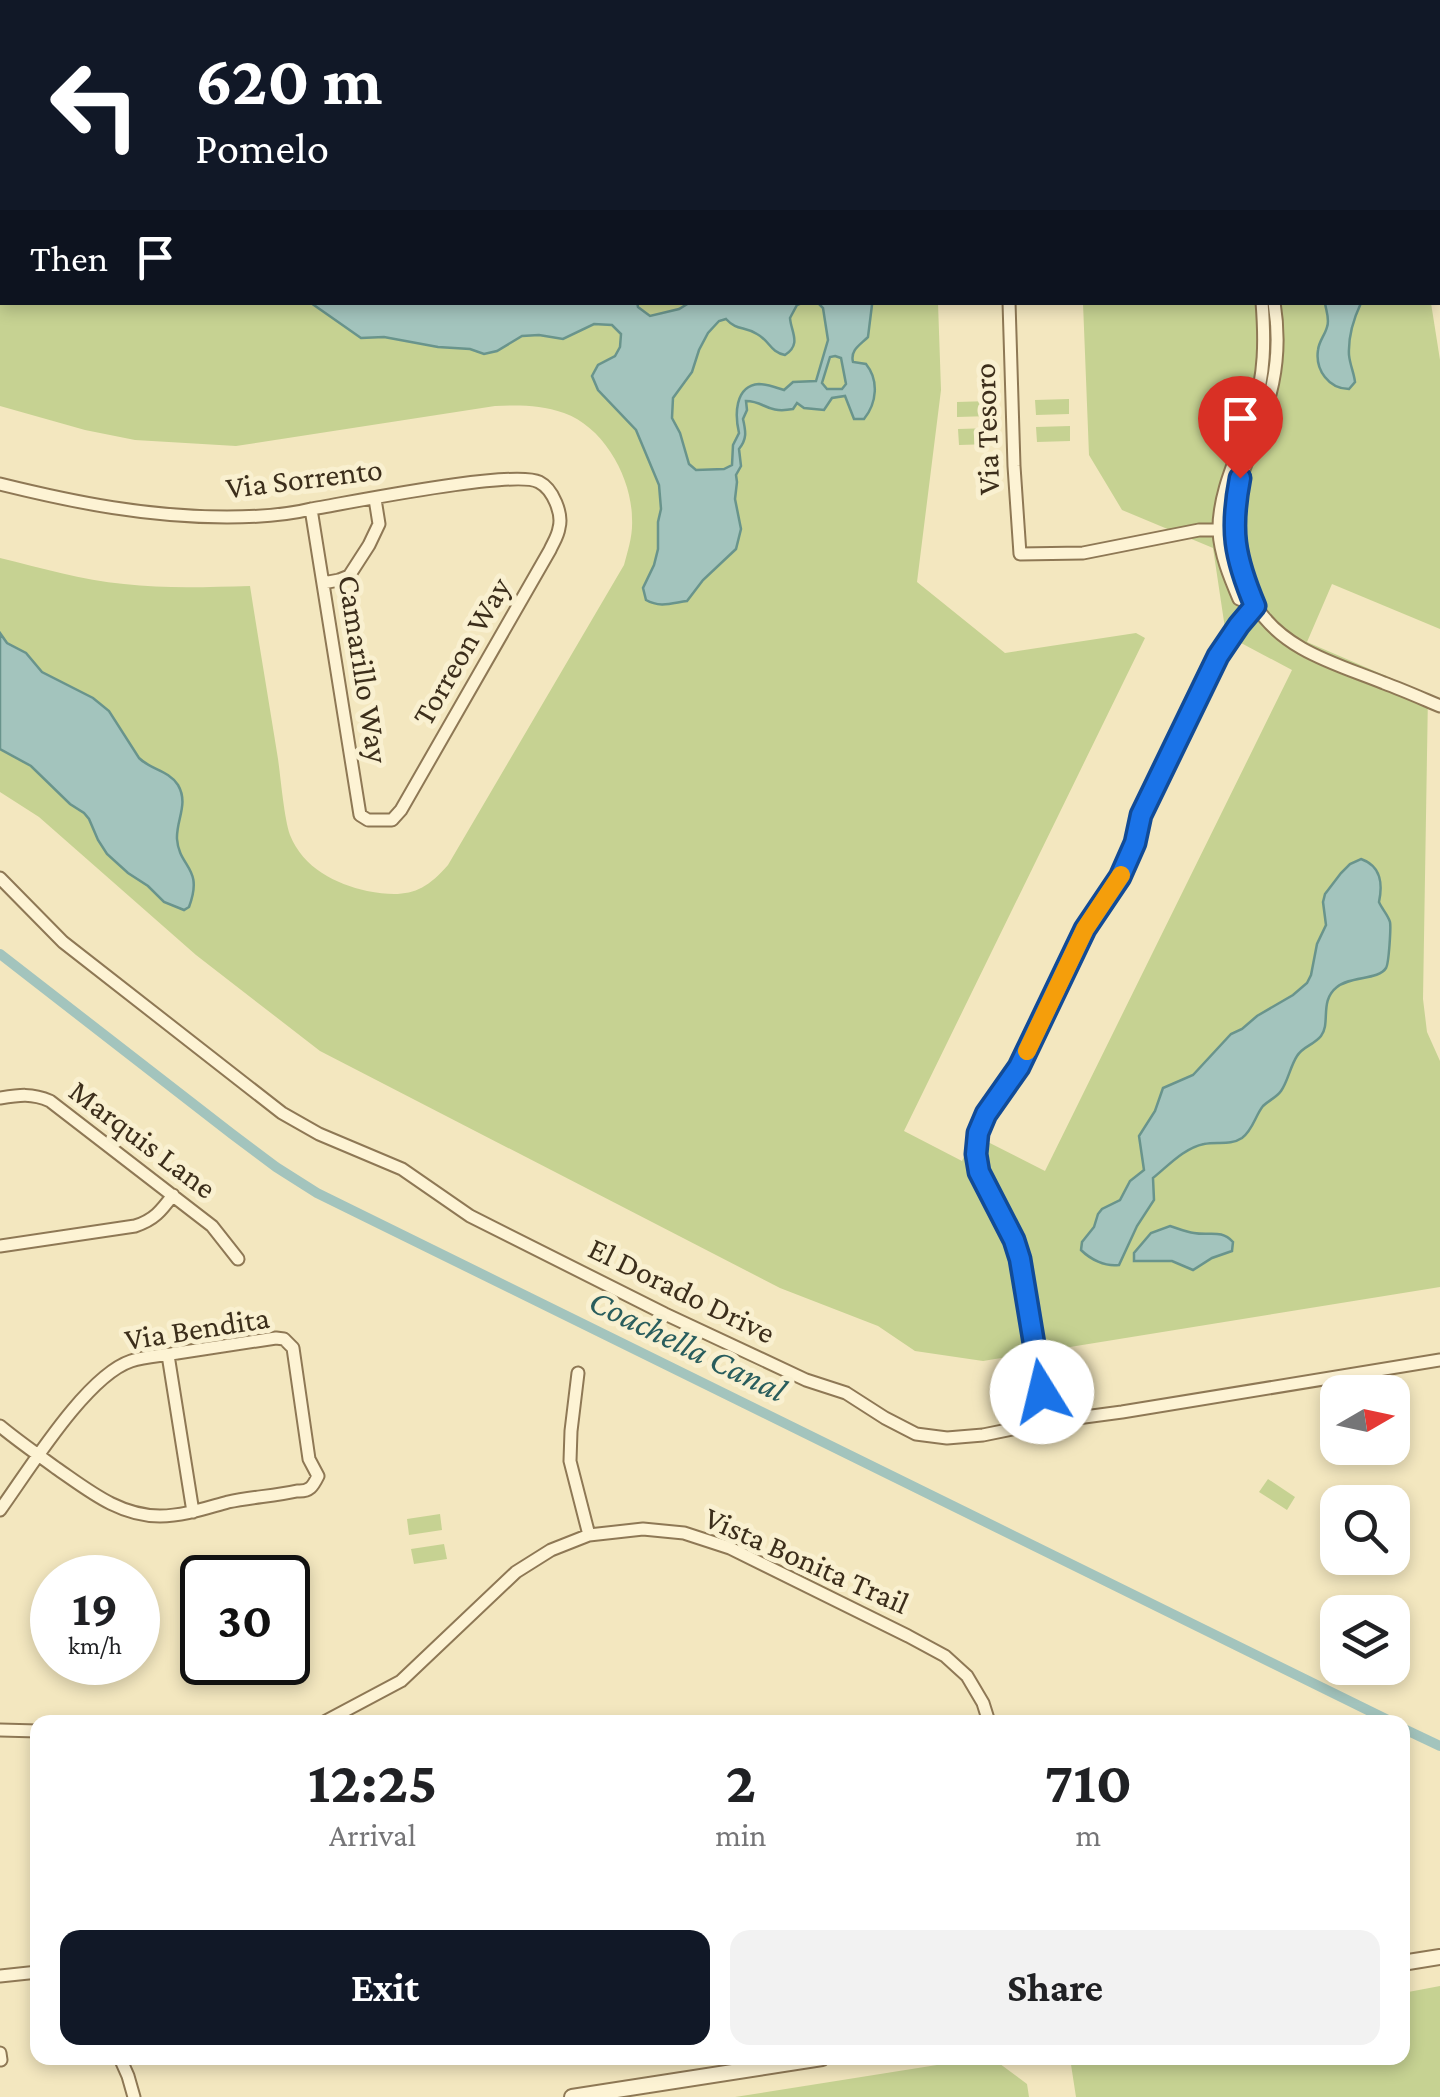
<!DOCTYPE html>
<style>
:root{--surface:#fff;--page:#f2f2f2;--text:#202124;--muted:#757577;--accent:#111827}
body{margin:0;font-family:"Crimson Pro",serif;background:var(--page);color:var(--text);height:100vh;display:flex;flex-direction:column;font-size:38px;white-space:nowrap}
*{box-sizing:border-box;margin:0}
p{font-size:32px;color:var(--muted)}
.icon{flex:none;width:55px;height:55px;fill:none;stroke:currentColor;stroke-width:2;stroke-linecap:round;stroke-linejoin:round}
.map{position:relative;flex:1;overflow:hidden}
.panel{position:absolute;left:30px;top:1715px;width:1380px;height:350px;display:flex;flex-direction:column;background:var(--surface);border-radius:20px;box-shadow:0 5px 15px #0003}
.panel>*{flex:none}
.top-card{position:absolute;left:0px;top:0px;width:1440px;height:305px;box-shadow:0 5px 15px #0003;background:#111827;color:#fff;overflow:hidden}
.needle{width:65px;rotate:81deg}
.controls{position:absolute;left:1320px;top:1375px;display:grid;gap:20px}
.controls a{display:grid;place-items:center;width:90px;height:90px;border-radius:20px;background:var(--surface);box-shadow:0 5px 15px #0003;font-size:50px}
.speed{position:absolute;left:30px;top:1555px;display:flex;gap:20px;font-size:50px;font-weight:700;text-align:center}
.speed>*{display:grid;place-content:center;width:130px;height:130px;border-radius:50%;background:var(--surface);box-shadow:0 5px 15px #0003;line-height:1}
.speed small{font-size:25px;font-weight:400}
.speed .limit{border:5px solid #111;border-radius:15px;background:#fff;color:#111}
.pin{position:absolute;display:grid;place-items:center;width:85px;height:85px;color:#fff;margin:-102px -42px;border-radius:50% 50% 50% 0;rotate:-45deg;box-shadow:0 0 10px #0007}
.pin .icon{rotate:45deg}
.me{position:absolute;width:110px;margin:-55px;rotate:351deg;stroke-linejoin:round;filter:drop-shadow(0 0 8px #0008)}
.turn{display:flex;align-items:center;gap:35px;height:210px;padding:0 30px;font-size:45px}
.turn .icon{width:130px;height:130px;stroke-width:2.5}
.turn b{display:block;font-size:70px;line-height:85px}
.then{display:flex;align-items:center;height:95px;padding:0 30px;background:#0003;gap:20px;font-size:38px}
.eta{display:flex;justify-content:space-evenly;align-items:center;height:170px;text-align:center}
.eta b{font-size:60px;font-weight:700;line-height:70px}
.primary-button{display:flex;gap:20px;margin-top:auto;padding:20px 30px}
.primary-button a{flex:1;height:115px;border-radius:20px;background:var(--accent);color:#fff;font-size:40px;font-weight:700;line-height:115px;text-align:center}
.primary-button a+a{background:var(--page);color:var(--text)}
.map>svg:first-child{display:block}
.green{fill:#c6d292}
.water{fill:#a3c4bd;stroke:#69948c;stroke-width:2.5;fill-rule:evenodd}
.lines{fill:none;stroke-linecap:round;stroke-linejoin:round}
.canal{stroke:#a3c4bd;stroke-width:10}
.minor-casing{stroke:#8e7855;stroke-width:15}
.tertiary-casing{stroke:#8e7855;stroke-width:18}
.minor{stroke:#fdf3d4;stroke-width:11}
.tertiary{stroke:#fdf3d4;stroke-width:14}
.route-casing{stroke:#114b97;stroke-width:25}
.route{stroke:#1a73e8;stroke-width:18}
.slow{stroke:#f59e0b;stroke-width:18}
.labels{text-anchor:middle;stroke-width:10;stroke-linejoin:round;paint-order:stroke}
.street-label{font-size:32px;fill:#3c2e1b;stroke:#f9f0d0}
.water-label{font-size:35px;font-style:italic;fill:#295d5d;stroke:#f9f0d0}
</style>
<div class="map">
<svg width="1440" height="2097" viewBox="0 0 1440 2097">
<rect width="100%" height="100%" fill="#f3e7bf"/>
<path class="green" d="M0,0H484L467,2H2V114L0,124Z
M510,0H892L894,2H530Z
M1073,0H1385V2H1073Z
M0,156L2,161V302L938,303L941,390L917,582L1005,653L1136,633L1145,638L904,1131L962,1161L974,1135L1045,1171L1292,670L1226,635L1213,548L1122,510L1089,455L1083,303H1431L1440,360V629L1332,584L1307,642L1428,694L1423,999L1427,1032L1440,1061V1287L983,1361L915,1351L878,1326L780,1288L320,1051L196,955L39,817L0,792V558C41,568 82,580 124,584C166,589 208,587 250,586C259,644 269,702 278,759C281,780 284,817 290,835C303,868 336,884 367,891C405,898 423,894 448,865L624,565C628,550 633,535 632,519C632,478 604,427 564,413C541,405 519,405 495,406L236,446L135,440L85,430L0,406Z
M1069,399V414L1036,415L1035,400Z
M990,401L991,416L957,417V402Z
M1070,426V441L1037,442L1036,427Z
M992,428V444L959,445L958,429Z
M1268,1479L1295,1497L1287,1510L1259,1492Z
M440,1514L442,1530L409,1535L407,1519Z
M444,1544L447,1559L414,1564L411,1549Z
M1440,1986V2097H1076L1070,2058H1402L1403,1993Z
M981,2058H992L1027,2084L1029,2097H735Z"/>
<path class="water" d="M637,302L638,307L650,316L679,309L689,303H802L797,305L790,318C791,332 802,344 785,355C770,352 770,341 757,334C744,326 737,331 726,319L719,321L708,333L699,350L692,372L673,398L672,418L680,433L689,464L696,470L724,469L732,465L733,445L739,433C735,416 734,386 759,384C768,384 777,388 784,390L793,382L816,381L828,340L823,308L818,303L872,302V305L868,337C860,345 850,350 853,362L866,364C879,380 877,403 864,419H854L845,396L832,398L824,410L804,408L797,403L793,409C766,414 765,401 746,401L747,410L743,419C746,432 747,439 739,449L741,466L736,475L737,482L735,499L741,529L736,549L703,580L687,601C672,603 660,608 646,600L643,588L654,565L658,549V522L661,509L659,485L636,430L598,390L592,376L598,365L615,356L620,347L621,334L612,325L594,324L563,339L539,335L522,336L497,351L484,354L470,349L438,347L384,337L361,338L311,303ZM835,356L841,358L846,384L842,389H827L822,383L830,357Z
M1325,303H1361C1353,320 1348,336 1349,355C1350,365 1354,373 1355,382L1349,389C1329,389 1315,370 1318,350C1319,341 1325,335 1327,327C1330,319 1326,311 1325,303Z
M0,633L7,643L26,653L42,672L93,698L109,711L139,758C151,770 168,770 178,785C189,804 176,820 177,839C179,868 204,867 189,907L184,910L164,902L148,886L128,873L107,854L98,840L89,819L84,813L70,804L31,766L0,749Z
M1361,859C1381,866 1383,883 1379,902C1382,909 1388,915 1390,922C1391,927 1389,963 1386,968C1379,980 1350,976 1337,987C1319,1001 1331,1023 1321,1036C1314,1045 1303,1046 1297,1056C1290,1067 1288,1081 1281,1091C1276,1098 1269,1100 1263,1106C1255,1116 1253,1130 1242,1138C1230,1146 1217,1141 1204,1144C1184,1148 1168,1166 1153,1178L1154,1200L1137,1226L1119,1265C1105,1267 1090,1259 1081,1250L1082,1242L1094,1227L1098,1214L1102,1209L1120,1200L1130,1181L1144,1170L1139,1136L1155,1111L1163,1088L1193,1075L1231,1034L1242,1029L1257,1016L1293,995L1307,983L1311,975L1317,944L1326,925L1323,902L1325,894L1341,873L1350,864Z
M1170,1226C1177,1228 1186,1232 1194,1233C1210,1236 1221,1229 1233,1242L1232,1251L1212,1258L1193,1270L1172,1261H1134V1253L1151,1233Z"/>
<g class="lines">
<path class="canal" d="M0,954L232,1134L276,1167L317,1193L1392,1722
M1402,1728L1440,1746"/>
<defs>
<path id="minor" d="M998,0L999,2
M590,2L591,0
M1219,2V0
M1232,2V0
M1009,302L1014,466L1020,554L1083,553L1199,530H1234
M1274,302C1285,370 1266,411 1243,472C1231,503 1231,539 1242,570C1245,581 1249,595 1255,605C1284,651 1337,664 1384,683C1403,690 1421,698 1440,706
M0,484C77,503 148,517 227,517C256,517 283,516 311,509C348,503 514,469 539,482C553,489 563,514 559,528C558,536 553,543 550,550L401,810L392,820H368L360,815L311,509
M323,583L339,580L349,576L369,545L379,524L375,499
M1255,606L1239,599C1230,578 1220,554 1219,531C1218,490 1241,449 1253,411C1265,375 1265,340 1262,302
M0,878L63,942L282,1113L319,1134L402,1169L470,1216L665,1314L806,1380L846,1393L885,1418L916,1434L947,1438L983,1435L1047,1422L1122,1412L1440,1360
M0,1098C19,1095 32,1093 50,1101L212,1226L238,1259
M0,1246L135,1226C154,1220 161,1211 173,1195
M168,1355L193,1512
M578,1373L571,1431L570,1461L589,1535
M1047,1422L1020,1259L1014,1241L979,1172L976,1154L978,1133L986,1114L1019,1067L1085,929L1120,877L1135,843L1141,815L1219,657L1239,625L1255,606
M0,1426C18,1441 37,1454 56,1468C88,1490 119,1516 160,1516C184,1516 206,1508 228,1502C251,1497 275,1496 297,1491C310,1492 313,1486 318,1476L309,1459L293,1348L284,1339L276,1338C243,1343 210,1348 177,1353C162,1356 145,1356 131,1361C86,1376 29,1470 0,1510
M324,1722L401,1681L516,1572L551,1550L589,1535L643,1529L684,1533L730,1548L908,1636L945,1656L967,1676L983,1703L989,1722
M0,1730L38,1731
M0,1976L38,1972
M0,2053L1,2060
M120,2058L128,2076L134,2097"/>
<path id="tertiary" d="M1402,1963L1440,1957
M572,2097L822,2058"/>
</defs>
<use href="#minor" class="minor-casing"/>
<use href="#tertiary" class="tertiary-casing"/>
<use href="#minor" class="minor"/>
<use href="#tertiary" class="tertiary"/>
</g>
<g class="lines">
<defs>
<path id="route" d="M1042,1392L1020,1259L1014,1240L979,1172L976,1154L978,1133L986,1114L1019,1067L1085,929L1120,877L1135,843L1141,815L1218,656L1239,625L1255,606C1234,556 1230,530 1240,478"/>
</defs>
<use href="#route" class="route-casing"/>
<use href="#route" class="route"/>
<path class="slow" d="M1027,1051L1085,929L1121,875"/>
</g>
<g class="labels">
<g class="street-label">
<text transform="translate(986 429) rotate(-92)" y="11">Via Tesoro</text>
<text transform="translate(304 478) rotate(-7)" y="11">Via Sorrento</text>
<text transform="translate(461 651) rotate(-60)" y="11">Torreon Way</text>
<text transform="translate(364 669) rotate(81)" y="11">Camarillo Way</text>
<text transform="translate(143 1139) rotate(37)" y="11">Marquis Lane</text>
<text transform="translate(682 1290) rotate(26)" y="11">El Dorado Drive</text>
<text transform="translate(197 1328) rotate(-9)" y="11">Via Bendita</text>
<text transform="translate(807 1560) rotate(24)" y="11">Vista Bonita Trail</text>
</g>
<g class="water-label">
<text transform="translate(688 1345) rotate(26)" y="12">Coachella Canal</text>
</g>
</g>
</svg>
<div class="controls">
<a><svg class="needle" viewBox="-14 -14 28 28"><path d="M0-13l5 13h-10z" fill="#e53935"/><path d="M0 13l5-13h-10z" fill="#757577"/></svg></a>
<a><svg class="icon" aria-label="search" viewBox="0 0 24 24"><circle cx="10" cy="10" r="6"/><path d="M15 15l6 6"/></svg></a>
<a><svg class="icon" aria-label="layers" viewBox="0 0 24 24"><path d="M12 4l9 5-9 5-9-5zM3 14l9 5 9-5"/></svg></a>
</div>
<div class="speed"><div>19<small>km/h</small></div><div class="limit">30</div></div>
<div class="pin" style="left:1240px;top:478px;background:#d93025"><svg class="icon" aria-label="arrive" viewBox="0 0 24 24"><path d="M6 21V4h12l-3 4 3 4H6"/></svg></div>
<svg class="me" style="left:1042px;top:1392px" viewBox="-20 -20 40 40"><circle r="19" fill="#fff"/><path d="M0-13L10 11 0 6-10 11z" fill="#1a73e8"/></svg>
<div class="top-card">
<div class="turn"><svg class="icon" aria-label="left" viewBox="0 0 24 24"><path d="M17 20v-9H6M10 6l-5 5 5 5"/></svg><div><b>620 m</b>Pomelo</div></div>
<div class="then">Then<svg class="icon" aria-label="arrive" viewBox="0 0 24 24"><path d="M6 21V4h12l-3 4 3 4H6"/></svg></div>
</div>
<section class="panel">
<div class="eta">
<div><b>12:25</b><p>Arrival</p></div>
<div><b>2</b><p>min</p></div>
<div><b>710</b><p>m</p></div>
</div>
<div class="primary-button"><a>Exit</a><a>Share</a></div>
</section>
</div>
